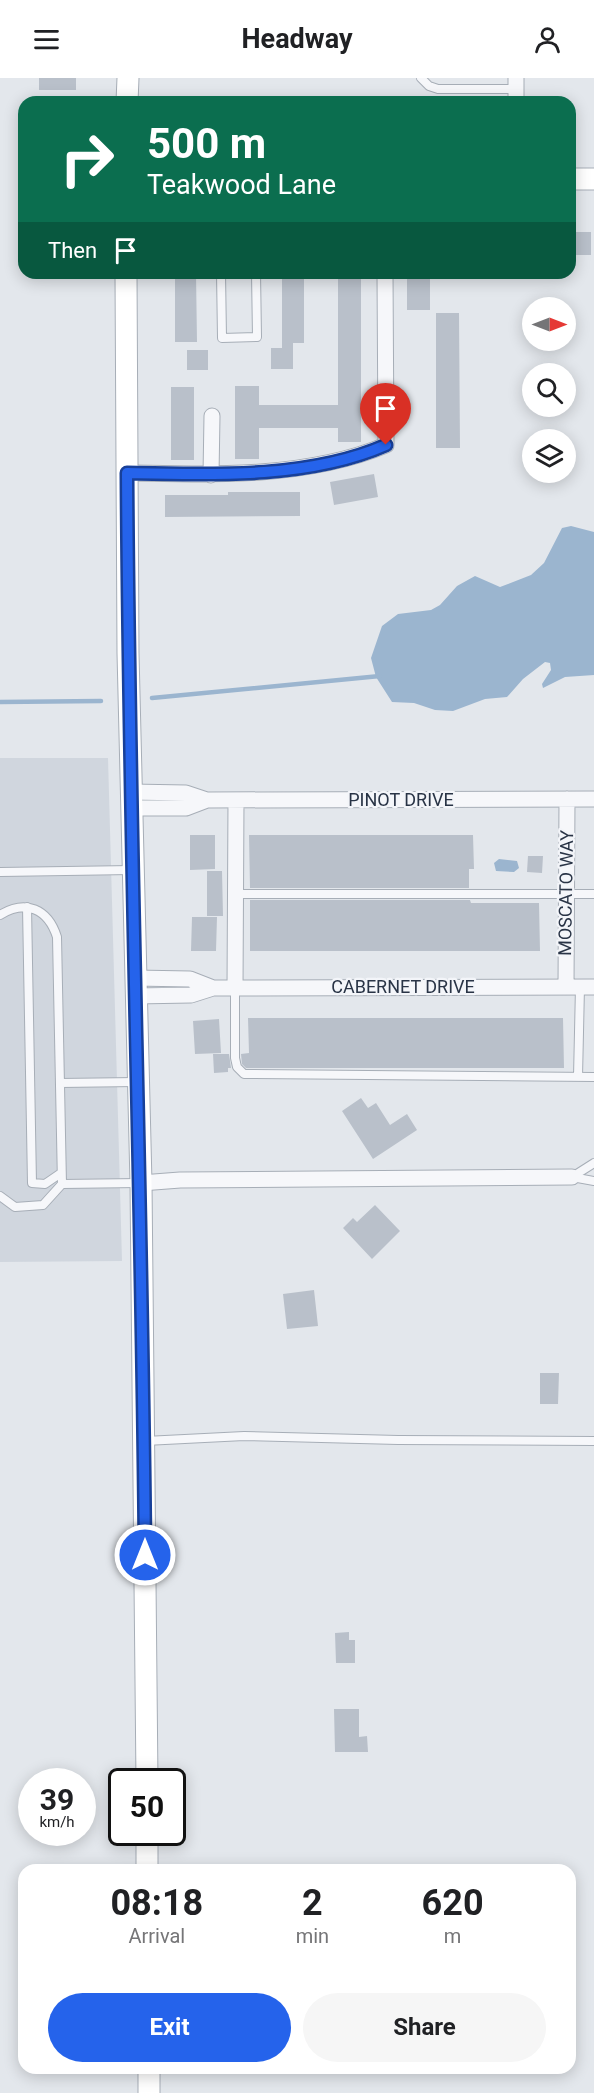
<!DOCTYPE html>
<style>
:root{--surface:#fff;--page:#f6f6f6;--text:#202124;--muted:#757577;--accent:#2563eb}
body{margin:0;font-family:Roboto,sans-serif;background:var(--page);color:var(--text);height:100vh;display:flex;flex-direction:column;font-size:22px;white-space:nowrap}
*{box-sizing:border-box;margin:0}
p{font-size:20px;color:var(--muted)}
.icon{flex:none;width:33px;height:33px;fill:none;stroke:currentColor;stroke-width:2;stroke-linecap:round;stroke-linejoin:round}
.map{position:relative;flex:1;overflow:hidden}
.panel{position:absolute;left:18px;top:1786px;width:558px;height:210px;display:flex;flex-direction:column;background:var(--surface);border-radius:18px;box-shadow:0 3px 15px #0003}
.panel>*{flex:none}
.banner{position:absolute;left:18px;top:18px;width:558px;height:183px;border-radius:18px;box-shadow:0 3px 15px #0003;background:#0b6e4f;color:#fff;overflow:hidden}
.needle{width:39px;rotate:90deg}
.buttons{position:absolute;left:522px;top:219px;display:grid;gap:12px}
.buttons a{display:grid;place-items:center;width:54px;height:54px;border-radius:50%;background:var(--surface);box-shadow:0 3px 15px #0003;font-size:30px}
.speed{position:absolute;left:18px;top:1690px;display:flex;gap:12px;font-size:30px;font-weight:700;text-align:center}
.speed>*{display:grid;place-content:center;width:78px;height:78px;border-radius:50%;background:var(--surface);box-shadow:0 3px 15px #0003;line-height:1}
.speed small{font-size:15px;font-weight:400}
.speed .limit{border:3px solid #111;border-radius:9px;background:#fff;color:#111}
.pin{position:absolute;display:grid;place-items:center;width:51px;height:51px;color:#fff;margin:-62px -26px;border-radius:50% 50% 50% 0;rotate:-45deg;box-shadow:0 0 6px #0007}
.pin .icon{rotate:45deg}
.me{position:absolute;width:66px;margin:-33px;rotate:0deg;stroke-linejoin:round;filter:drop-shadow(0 0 4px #0008)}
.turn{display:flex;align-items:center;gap:21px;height:126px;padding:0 30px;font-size:27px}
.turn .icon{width:78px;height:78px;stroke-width:2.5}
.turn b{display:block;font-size:42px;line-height:51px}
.then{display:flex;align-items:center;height:57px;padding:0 30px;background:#0003;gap:12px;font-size:22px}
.eta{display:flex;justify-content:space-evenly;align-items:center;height:102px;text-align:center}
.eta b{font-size:36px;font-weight:700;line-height:42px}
.primary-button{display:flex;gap:12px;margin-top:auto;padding:12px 30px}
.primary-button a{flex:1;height:69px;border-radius:36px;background:var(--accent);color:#fff;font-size:24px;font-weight:700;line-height:69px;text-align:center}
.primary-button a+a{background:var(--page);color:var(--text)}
header{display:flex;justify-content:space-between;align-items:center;height:78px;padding:0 30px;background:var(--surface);font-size:27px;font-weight:700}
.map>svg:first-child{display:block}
.built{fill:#d0d6de}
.water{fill:#9bb5cf}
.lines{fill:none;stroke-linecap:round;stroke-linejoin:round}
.stream{stroke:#9bb5cf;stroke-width:4.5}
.building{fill:#b9c0ca}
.lane-casing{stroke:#a7aeb7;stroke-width:10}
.street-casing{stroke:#a7aeb7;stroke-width:17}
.secondary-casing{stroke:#a7aeb7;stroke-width:23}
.lane{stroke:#f6f7fa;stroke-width:8}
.street{stroke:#f6f7fa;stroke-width:15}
.secondary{stroke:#fff;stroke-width:21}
.route-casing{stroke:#184099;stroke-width:15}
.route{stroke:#2563eb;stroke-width:10}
.labels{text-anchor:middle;stroke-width:4.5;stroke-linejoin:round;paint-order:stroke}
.street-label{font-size:18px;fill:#293446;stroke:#f3f5f9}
</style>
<header><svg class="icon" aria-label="menu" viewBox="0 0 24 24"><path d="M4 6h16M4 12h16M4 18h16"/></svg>Headway<svg class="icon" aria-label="person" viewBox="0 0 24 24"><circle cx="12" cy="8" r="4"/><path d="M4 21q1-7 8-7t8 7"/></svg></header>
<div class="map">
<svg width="594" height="2015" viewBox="0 0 594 2015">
<rect width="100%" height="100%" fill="#e3e7ec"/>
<path class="built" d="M0,680H108L122,1183L0,1184Z"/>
<path class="water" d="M571,448L594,454V597L565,599L543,610L542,606L551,592L550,585L545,584L523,601L507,619L485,621L453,633L435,632L414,625L392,624L376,599L371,580L382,548L398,536L431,532L440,527L457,508L475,498L500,509L531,497L544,485L562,450Z
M499,781L517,783L519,790L514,794L496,793L494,785Z"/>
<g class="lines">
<path class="stream" d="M152,620L380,598
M0,624L101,623"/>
</g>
<path class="building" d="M39,0H76V12H39Z
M570,154H591V177H570Z
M175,195H196L197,264H175Z
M282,195H304V265H293V291H271V270H282Z
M338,195H361V364H338V350H259V381H235V308H259V327H338Z
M407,195H430V232H407Z
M436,235H459L460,370H436Z
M187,272H208V292H187Z
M171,309H194V382H171Z
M374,396L378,419L334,427L330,404Z
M228,414H300V438L165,439V417H228Z
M190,757H215V791L190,792Z
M249,757H473L474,791H469V810H250Z
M528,778H543L542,795L527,794Z
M207,793H222L223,838H207Z
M250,822H470L471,825H539L540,873H250Z
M192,839H217L216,873H191Z
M248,940H563L564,990H246L242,986L241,976L249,975Z
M219,941L221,975L195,976L193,943Z
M213,976H229L231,990H228V994L214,995Z
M361,1020L368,1030L376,1025L390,1047L407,1036L417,1052L373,1081L342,1033Z
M375,1127L400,1153L372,1181L343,1150L353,1140L357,1144Z
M314,1212L318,1248L287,1251L283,1216Z
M540,1295H559L558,1326H540Z
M349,1554V1562H355V1585H336L335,1555Z
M334,1631H359V1659L367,1658L368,1674H335Z"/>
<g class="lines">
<defs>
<path id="lane" d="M421,0L429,8L438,11H516
M221,195L222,260L257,259L256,195
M0,794L132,792
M236,816H594
M27,829L32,1105L45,1106L61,1095
M0,837C26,821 48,831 57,859L62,1106L43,1127L15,1129L0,1118
M235,910V980L237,989L244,996L594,999
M578,999L580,909
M60,1005L136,1004
M572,1099L594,1085
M572,1099L594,1103
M62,1106L139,1105
M145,1363L244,1358L398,1362L594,1363"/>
<path id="street" d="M516,0V24
M127,395C210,397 308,400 386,367L385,195
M211,397L212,338
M131,714L186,715L207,722L186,730H131
M207,722L594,721
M135,900L190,901L213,910L191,917L135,918
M566,909L567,721
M213,910L594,909
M235,910L236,722
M141,1105L180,1102L572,1099"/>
<path id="secondary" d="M127,24L128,0
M570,101H594
M126,195L128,575L141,1105L147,1704
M147,1755V1792
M149,1990V2015"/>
</defs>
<use href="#lane" class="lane-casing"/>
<use href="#street" class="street-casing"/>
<use href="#secondary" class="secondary-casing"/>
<use href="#lane" class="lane"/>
<use href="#street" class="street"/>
<use href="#secondary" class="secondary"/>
</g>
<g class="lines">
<defs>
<path id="route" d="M145,1477C142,1116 129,756 127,395C210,397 309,401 386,367"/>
</defs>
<use href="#route" class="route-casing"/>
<use href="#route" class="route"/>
</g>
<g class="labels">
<g class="street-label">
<text x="401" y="728">PINOT DRIVE</text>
<text transform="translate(566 815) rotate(-89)" y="6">MOSCATO WAY</text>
<text x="403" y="915">CABERNET DRIVE</text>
</g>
</g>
</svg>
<div class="buttons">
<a><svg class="needle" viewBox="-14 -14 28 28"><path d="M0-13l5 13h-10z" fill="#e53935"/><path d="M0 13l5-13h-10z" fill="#757577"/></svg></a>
<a><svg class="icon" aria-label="search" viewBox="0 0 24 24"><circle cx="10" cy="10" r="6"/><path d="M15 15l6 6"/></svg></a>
<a><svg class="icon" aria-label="layers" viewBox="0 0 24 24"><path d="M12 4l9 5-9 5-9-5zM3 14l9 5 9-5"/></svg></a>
</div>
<div class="speed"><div>39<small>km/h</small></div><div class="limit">50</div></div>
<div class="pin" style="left:386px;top:367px;background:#d93025"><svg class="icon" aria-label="arrive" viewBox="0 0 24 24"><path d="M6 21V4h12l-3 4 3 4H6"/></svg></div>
<svg class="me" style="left:145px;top:1477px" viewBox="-20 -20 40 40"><circle r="17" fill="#2563eb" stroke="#fff" stroke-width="3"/><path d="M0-11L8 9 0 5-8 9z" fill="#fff"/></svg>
<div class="banner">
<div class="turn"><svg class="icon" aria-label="right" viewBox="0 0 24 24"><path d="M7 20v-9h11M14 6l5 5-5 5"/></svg><div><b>500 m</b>Teakwood Lane</div></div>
<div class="then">Then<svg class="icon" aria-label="arrive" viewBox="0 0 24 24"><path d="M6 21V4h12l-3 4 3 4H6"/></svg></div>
</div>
<section class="panel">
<div class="eta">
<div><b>08:18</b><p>Arrival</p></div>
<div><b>2</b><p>min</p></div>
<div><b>620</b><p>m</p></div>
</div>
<div class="primary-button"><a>Exit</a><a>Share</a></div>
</section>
</div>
